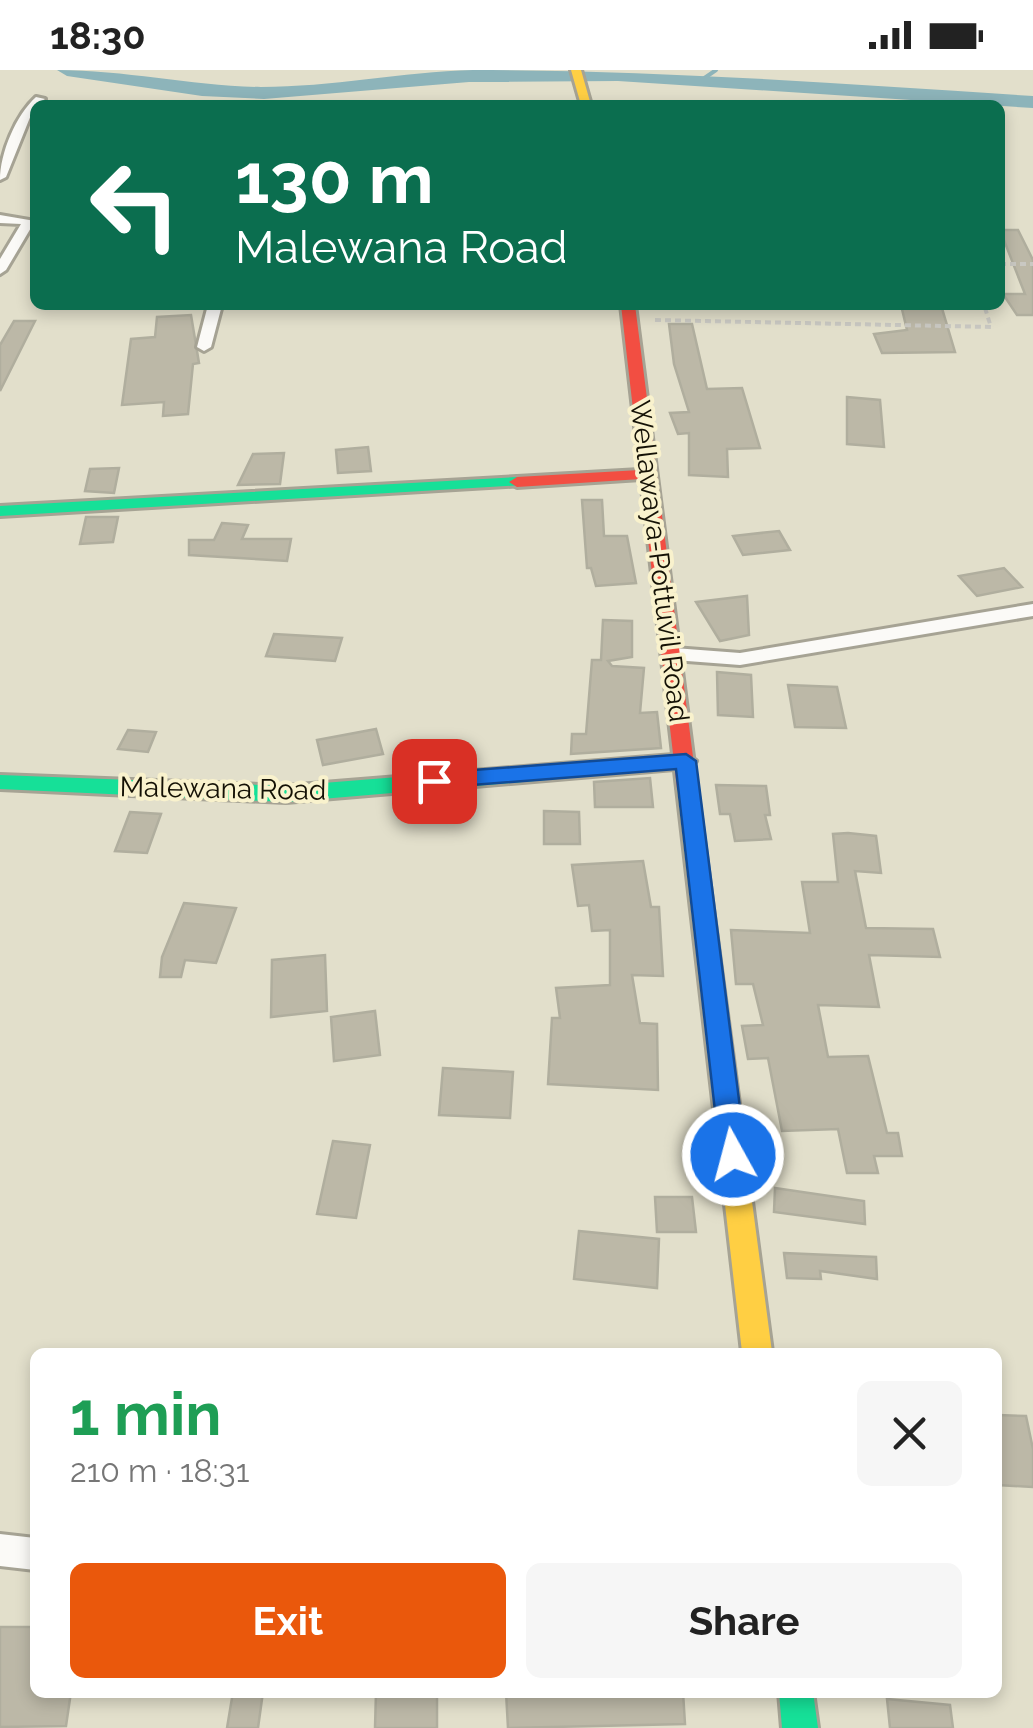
<!DOCTYPE html>
<meta charset="utf-8">
<style>
:root{--surface:#fff;--page:#f6f6f6;--text:#222;--muted:#767676;--accent:#ea580c}
body{margin:0;font-family:Raleway,sans-serif;background:var(--page);color:var(--text);height:100vh;display:flex;flex-direction:column;font-size:38px;white-space:nowrap}
*{box-sizing:border-box;margin:0}
p{font-size:32px;color:var(--muted)}
.icon{flex:none;width:55px;height:55px;fill:none;stroke:currentColor;stroke-width:2;stroke-linecap:round;stroke-linejoin:round}
.map{position:relative;flex:1;overflow:hidden}
.details{position:absolute;left:30px;top:1278px;width:972px;height:350px;display:flex;flex-direction:column;background:var(--surface);border-radius:15px;box-shadow:0 5px 15px #0003}
.details>*{flex:none}
.guide{position:absolute;left:30px;top:30px;width:975px;height:210px;border-radius:15px;box-shadow:0 5px 15px #0003;background:#0b6e4f;color:#fff;overflow:hidden}
.pin{position:absolute;display:grid;place-items:center;width:85px;height:85px;color:#fff;margin:-42px;border-radius:20px;box-shadow:0 5px 15px #0006}
.me{position:absolute;width:110px;margin:-55px;rotate:353deg;stroke-linejoin:round;filter:drop-shadow(0 0 8px #0008)}
.turn{display:flex;align-items:center;gap:35px;height:210px;padding:0 40px;font-size:45px}
.turn .icon{width:130px;height:130px;stroke-width:2.5}
.turn b{display:block;font-size:70px;line-height:85px}
.round{display:grid;place-items:center;flex:none;width:105px;height:105px;border-radius:15px;background:var(--page)}
.summary{display:flex;align-items:center;justify-content:space-between;height:170px;padding:0 40px}
h1{font-size:60px;font-weight:700;line-height:75px;color:#1e9e55}
.primary-button{display:flex;gap:20px;margin-top:auto;padding:20px 40px}
.primary-button a{flex:1;height:115px;border-radius:15px;background:var(--accent);color:#fff;font-size:40px;font-weight:700;line-height:115px;text-align:center}
.primary-button a+a{background:var(--page);color:var(--text)}
.status{display:flex;justify-content:space-between;align-items:center;height:70px;padding:0 50px;background:var(--surface);direction:ltr}
.status svg{height:28px;fill:currentColor}
.map>svg:first-child{display:block}
.lines{fill:none;stroke-linecap:round;stroke-linejoin:round}
.stream{stroke:#8db4ba;stroke-width:4}
.river{fill:#8db4ba;fill-rule:evenodd}
.building{fill:#bcb8a7;stroke:#b0ae9e;stroke-width:2.5}
.street-casing{stroke:#a6a394;stroke-width:6}
.fast-casing{stroke:#a6a394;stroke-width:6}
.slow-casing{stroke:#a6a394;stroke-width:6}
.jam-casing{stroke:#a6a394;stroke-width:6}
.path{stroke:#c9c8c2;stroke-width:4;stroke-dasharray:6 4;stroke-linecap:butt}
.street{fill:#fbfaf7;fill-rule:evenodd}
.fast{fill:#16e098;fill-rule:evenodd}
.slow{fill:#ffcf43;fill-rule:evenodd}
.jam{fill:#f24e42;fill-rule:evenodd}
.route{fill:#1a73e8;stroke:#114b97;stroke-width:2.5}
.labels{text-anchor:middle;stroke-width:8;stroke-linejoin:round;paint-order:stroke}
.street-label{font-size:28px;fill:#141105;stroke:#f9f2cd}
</style>
<div class="status"><b>18:30</b><svg viewBox="0 0 49 12"><path d="M0 12V9h3v3zM5 12V6h3v6zM10 12V3h3v9zM15 12V0h3v12zM26 1h20v11H26zM47 4h2v5h-2z"/></svg></div>
<div class="map">
<svg width="1033" height="1658" viewBox="0 0 1033 1658">
<rect width="100%" height="100%" fill="#e2dfcb"/>
<g class="lines">
<path class="stream" d="M703,9L716,0"/>
<path class="river" d="M57,0C126,0 192,16 261,17C331,17 402,2 473,0C660,0 847,14 1033,26V38L618,11L469,12L264,29L202,26L67,6Z"/>
</g>
<path class="building" d="M1000,160H1018L1033,190V245H1017L1003,224H1025Z
M901,235H941L955,282L882,283L874,264L907,260Z
M191,245L199,293L193,294L188,344L163,346L164,332L122,335L131,269L155,267L157,247Z
M14,251H35L0,321V275Z
M669,254H692L707,319L742,318L760,378L727,379L728,407L689,405V363L678,364L670,343L689,342L674,294Z
M847,327L880,330L884,377L847,374Z
M368,377L371,401L338,403L336,380Z
M284,383L280,414L238,415L253,384Z
M119,398L114,423L85,421L90,399Z
M582,430H602L604,466H627L636,513L596,516L591,498H587Z
M86,447H118L113,472L80,474Z
M222,453L248,455L242,469H291L287,491L189,485V470H214Z
M779,461L790,480L743,485L733,466Z
M1004,498L1022,517L977,526L959,506Z
M747,526L749,565L720,571L696,532Z
M603,550L632,551V587L608,591L612,596L644,598L640,643L657,642L661,678L571,684L572,664H586L592,590H601Z
M274,564L342,568L335,591L266,586Z
M717,602L751,605L753,647L718,645Z
M788,615L837,617L846,658L795,657Z
M376,659L383,684L323,695L317,670Z
M128,660L156,662L148,682L118,679Z
M650,708L653,737H595L594,712Z
M716,715L766,716L770,745H765L771,769L735,771L730,744H720Z
M544,741L579,742L580,774H544Z
M130,742L161,744L147,783L115,781Z
M848,763L876,766L881,803L855,801L866,858L933,859L940,887L869,885L879,937L818,935L828,987L868,986L887,1063H898L902,1086H874L878,1103H847L838,1059L782,1061L768,988L748,989L742,956L763,955L753,914H736L731,860L810,863L802,812H838L833,764Z
M643,791L651,837H659L663,906L632,905L640,953L657,954L658,1020L548,1014L552,948H560L556,918L610,915V860L592,861L589,835L578,836L572,795Z
M184,833L236,838L216,893L185,890L181,907H160L162,887Z
M325,885L327,941L271,947L272,890Z
M375,941L380,985L334,991L331,947Z
M443,998L513,1002L510,1048L439,1045Z
M333,1071L370,1075L356,1148L317,1144Z
M775,1118L864,1131L865,1154L774,1142Z
M655,1127H692L696,1162H657Z
M579,1161L659,1169L657,1218L574,1209Z
M784,1183L876,1187L877,1209L820,1201L821,1209L787,1208Z
M998,1345L1026,1346L1033,1379V1417L998,1415Z
M0,1557H35V1622H71L66,1656L0,1657Z
M233,1622H263L258,1658H227Z
M376,1622H437V1658H375Z
M506,1622H683L685,1654L508,1658Z
M887,1629L950,1635L953,1658H890Z"/>
<g class="lines">
<defs>
<path id="street" d="M36,27L45,29L35,35L6,107L0,110C0,83 16,45 36,27Z
M0,145L35,151L6,200L0,204V189L21,154L0,153Z
M208,235H222L211,277L204,281L197,277Z
M1033,534V546L740,595L674,590L665,584L674,578L740,583Z
M0,1464L35,1468V1500L0,1496Z"/>
<path id="fast" d="M517,407L525,412L523,415L0,446V436Z
M686,684L696,691L686,698L286,732L0,719V705L286,716Z
M779,1622H813L818,1658H782Z"/>
<path id="slow" d="M571,0H581L591,35H581Z
M687,711L697,718L772,1282H742L677,718Z"/>
<path id="jam" d="M621,235H635L697,718L687,725L677,718L641,409L517,417L509,412L517,407L640,400Z"/>
</defs>
<use href="#street" class="street-casing"/>
<use href="#fast" class="fast-casing"/>
<use href="#slow" class="slow-casing"/>
<use href="#jam" class="jam-casing"/>
<path class="path" d="M1000,194H1033
M655,250L991,257L984,235"/>
<use href="#street" class="street"/>
<use href="#fast" class="fast"/>
<use href="#slow" class="slow"/>
<use href="#jam" class="jam"/>
</g>
<path class="route" d="M686,684L696,691L746,1085L742,1094L733,1097L724,1094L720,1085L676,699L434,718L424,711L434,703Z"/>
<g class="labels">
<g class="street-label">
<text transform="translate(660 491) rotate(83)" y="10">Wellawaya-Pottuvil Road</text>
<text transform="translate(223 718) rotate(1)" y="10">Malewana Road</text>
</g>
</g>
</svg>
<div class="pin" style="left:434px;top:711px;background:#d93025"><svg class="icon" aria-label="arrive" viewBox="0 0 24 24"><path d="M6 21V4h12l-3 4 3 4H6"/></svg></div>
<svg class="me" style="left:733px;top:1085px" viewBox="-20 -20 40 40"><circle r="17" fill="#1a73e8" stroke="#fff" stroke-width="3"/><path d="M0-11L8 9 0 5-8 9z" fill="#fff"/></svg>
<div class="guide">
<div class="turn"><svg class="icon" aria-label="left" viewBox="0 0 24 24"><path d="M17 20v-9H6M10 6l-5 5 5 5"/></svg><div><b>130 m</b>Malewana Road</div></div>
</div>
<section class="details">
<div class="summary"><div><h1>1 min</h1><p>210 m · 18:31</p></div><a class="round"><svg class="icon" aria-label="close" viewBox="0 0 24 24"><path d="M6 6l12 12M18 6L6 18"/></svg></a></div>
<div class="primary-button"><a>Exit</a><a>Share</a></div>
</section>
</div>
